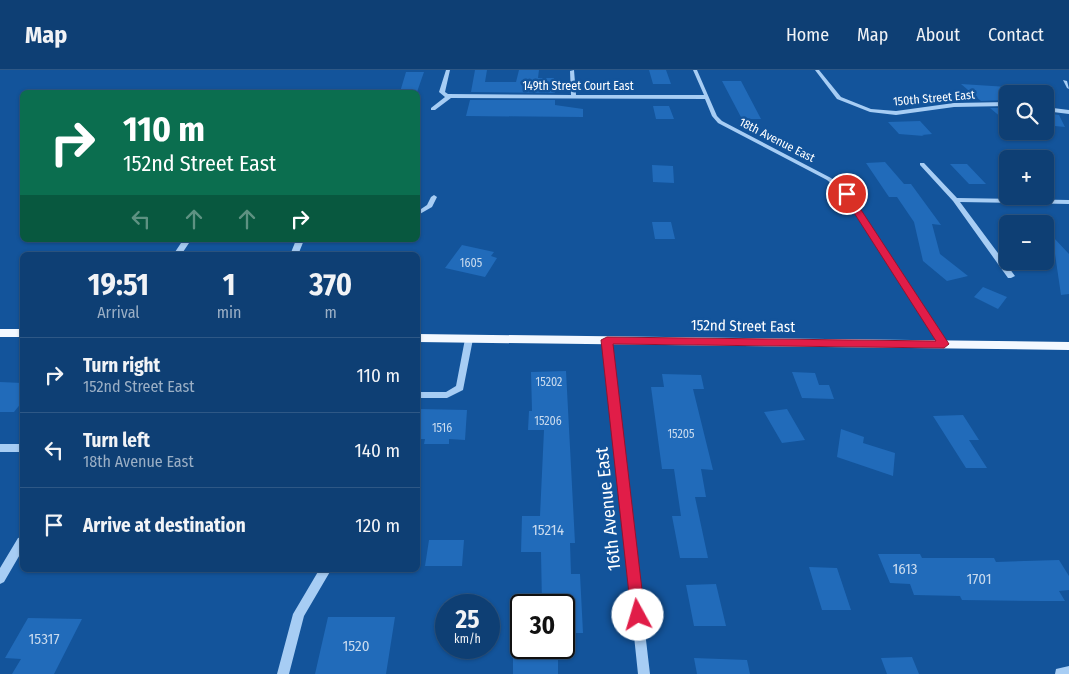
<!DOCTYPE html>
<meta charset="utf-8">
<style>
:root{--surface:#0e3f74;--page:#174679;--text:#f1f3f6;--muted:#9bafc5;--line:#2e5886}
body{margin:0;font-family:"Fira Sans Condensed",sans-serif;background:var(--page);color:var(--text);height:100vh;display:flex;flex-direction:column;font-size:19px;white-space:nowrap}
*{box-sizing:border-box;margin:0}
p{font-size:16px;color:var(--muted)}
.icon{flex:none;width:28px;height:28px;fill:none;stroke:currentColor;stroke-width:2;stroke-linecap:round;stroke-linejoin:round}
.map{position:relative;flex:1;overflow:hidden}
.panel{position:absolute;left:20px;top:182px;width:400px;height:320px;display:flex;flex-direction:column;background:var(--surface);border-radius:8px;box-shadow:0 1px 4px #0004,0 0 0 1px var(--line)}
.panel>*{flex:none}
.guide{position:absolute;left:20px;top:20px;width:400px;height:152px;border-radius:8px;box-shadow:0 1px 4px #0004,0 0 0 1px var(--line);background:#0b6e4f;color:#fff;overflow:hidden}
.controls{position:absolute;left:999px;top:15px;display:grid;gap:10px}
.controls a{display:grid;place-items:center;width:55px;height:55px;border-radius:8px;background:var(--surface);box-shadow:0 1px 4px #0004,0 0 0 1px var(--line);font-size:25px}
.speed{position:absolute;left:435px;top:524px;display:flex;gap:10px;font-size:25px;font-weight:700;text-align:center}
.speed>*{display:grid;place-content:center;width:65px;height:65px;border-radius:50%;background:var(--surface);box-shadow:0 1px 4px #0004,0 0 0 1px var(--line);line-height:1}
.speed small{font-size:12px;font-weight:400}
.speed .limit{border:2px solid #111;border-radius:8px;background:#fff;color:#111}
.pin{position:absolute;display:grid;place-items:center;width:42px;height:42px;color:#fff;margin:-21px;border:2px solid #fff;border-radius:50%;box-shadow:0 1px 5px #0007}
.me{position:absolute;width:55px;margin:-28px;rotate:354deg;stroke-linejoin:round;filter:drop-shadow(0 0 4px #0008)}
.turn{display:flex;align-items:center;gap:18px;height:105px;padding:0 20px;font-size:22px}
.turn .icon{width:65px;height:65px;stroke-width:2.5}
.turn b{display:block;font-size:35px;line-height:42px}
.lanes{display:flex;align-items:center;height:48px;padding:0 20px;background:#0003;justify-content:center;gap:25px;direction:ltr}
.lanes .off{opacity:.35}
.eta{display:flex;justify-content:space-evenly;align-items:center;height:85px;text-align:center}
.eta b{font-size:30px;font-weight:700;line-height:35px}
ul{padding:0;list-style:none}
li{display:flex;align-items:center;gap:15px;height:75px;padding:0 20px;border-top:1px solid var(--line)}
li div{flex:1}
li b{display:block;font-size:19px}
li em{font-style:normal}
header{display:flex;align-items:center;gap:30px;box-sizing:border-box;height:70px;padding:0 25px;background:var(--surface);border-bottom:1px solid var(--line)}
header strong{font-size:24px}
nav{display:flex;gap:28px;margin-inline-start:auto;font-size:18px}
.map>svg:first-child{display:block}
.building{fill:#216bba}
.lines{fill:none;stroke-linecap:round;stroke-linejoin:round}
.minor{fill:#a7cdf4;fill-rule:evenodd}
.major{fill:#f3f8ff;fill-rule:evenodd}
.route{fill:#e11d48;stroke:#92132f}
.labels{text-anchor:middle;stroke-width:5;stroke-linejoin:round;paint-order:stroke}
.far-street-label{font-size:12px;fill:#fff;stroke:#13549b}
.number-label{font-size:12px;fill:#c8daee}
.street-label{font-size:15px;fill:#fff;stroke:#13549b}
.near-number-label{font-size:15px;fill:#c8daee}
.near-street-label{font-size:18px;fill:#fff;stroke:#13549b}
</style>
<header>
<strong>Map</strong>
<nav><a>Home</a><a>Map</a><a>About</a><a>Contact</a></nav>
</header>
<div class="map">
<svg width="1069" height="604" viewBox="0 0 1069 604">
<rect width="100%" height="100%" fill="#13549b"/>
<path class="building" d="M475,0H487L485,12H516L519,0H539L538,8H554L555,23L471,22Z
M649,0H666L671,14H653Z
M406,2H424L417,22H400Z
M722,11H741L761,49H742Z
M961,14L1008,17V30L981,31Z
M470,30H555V35L583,39V47L466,46Z
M653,36H669L674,49H656Z
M990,38H1008V53Z
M1045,43L1059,45L1065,57L1045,55Z
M920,51L932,64L922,65L924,66L899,64L888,52Z
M885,92L904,114H911L941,155L932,154L940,184L968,206L947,211L923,191L914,152L897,127H889L866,93Z
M950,94H967L986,114H969Z
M652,95L673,96L674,113L653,112Z
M652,152H671L675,169H655Z
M1053,167L1069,184V224L1061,225L1055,184H1045V169H1053Z
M462,175L494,182L491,186L497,188L485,207L445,198Z
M983,217L1007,227L998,239L974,227Z
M566,301L575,473H570L571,504H580L583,563H564V535H542L541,482H521L522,446H540L544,360H528L529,341H532L531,302Z
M792,302L815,303L819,315H829L834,329L802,328Z
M662,304L701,305L704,319H693L713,400L701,399L706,427H695L708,488H680L672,446H681L674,399H662L651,317H664Z
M0,312L22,313V332L14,342H0Z
M418,339L467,340L465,370L449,369V374H424L425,369H418Z
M787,339L805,370L782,373L764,342Z
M963,345L979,370H969L987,398H966L933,346Z
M841,359L864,367L863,373L895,383L893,406L837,387Z
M429,470H464L462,496H425Z
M878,484H920L922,488H994L996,492L1059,490L1069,506V520L1059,521L1065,531H1044L962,530L960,526L914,525L910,514L890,513Z
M809,497L837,498L851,540H822Z
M716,514L726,556H694L686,515Z
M328,547H395L386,604H315Z
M28,548L82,549L54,604H12L21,589L5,588Z
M513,578H558V604H513Z
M912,587L919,604H887L881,588Z
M694,588L747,590L750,604H697Z"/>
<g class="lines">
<path class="minor" d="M446,0H450L445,22L448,24L571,25L570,1L574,0L576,25H704L693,0H697L717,46L722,51L831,108L849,123L948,275L947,277H941L845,125L827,110L718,53L712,46L705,29L451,28L435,40H431V38L445,27L439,22Z
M815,0H819L841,27L871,39L896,41L954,33L1008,32V36L954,37L896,45L870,42L837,29Z
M1063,10L1067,11L1069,19L1067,18Z
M1045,37L1069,40V44L1045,41Z
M920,93H924L957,128L1069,130V134L960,132L1015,206L1011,208H1008L953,131L920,95Z
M434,125L437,127L432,137L418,145V141L427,135L431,127Z
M183,170H191L181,185H173Z
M296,170H304L298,185H290Z
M469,266L473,269L463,320L447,328H418V322H446L456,316L465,269Z
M607,268L611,271L650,604H638L603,271Z
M0,374H22V382H0Z
M22,467V481L4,512L0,514V498L18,468Z
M319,500H331L304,546L289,604H277L293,544Z
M1069,596V604H1055L1056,599Z"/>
<path class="major" d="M0,259H22V267H0Z
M418,264L1069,272V280L418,272Z"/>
</g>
<path class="route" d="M844,123H850L949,274L944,278L613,274L645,545L643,551L638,553L632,551L601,270L607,267L936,271L842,124Z"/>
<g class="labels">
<g class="far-street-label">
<text x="578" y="20">149th Street Court East</text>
<text transform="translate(934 28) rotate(-5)" y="4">150th Street East</text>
<text transform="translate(777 70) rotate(27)" y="4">18th Avenue East</text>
</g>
<g class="number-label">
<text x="471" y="197">1605</text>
<text x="549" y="316">15202</text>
<text x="548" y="355">15206</text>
<text x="442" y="362">1516</text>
<text x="681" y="368">15205</text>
</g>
<g class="street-label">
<text transform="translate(743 256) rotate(1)" y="5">152nd Street East</text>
</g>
<g class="near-number-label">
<text x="548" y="465">15214</text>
<text x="905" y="504">1613</text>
<text x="979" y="514">1701</text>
<text x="44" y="574">15317</text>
<text x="356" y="581">1520</text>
</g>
<g class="near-street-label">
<text transform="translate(608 439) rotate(-96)" y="6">16th Avenue East</text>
</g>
</g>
</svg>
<div class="controls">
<a><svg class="icon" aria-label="search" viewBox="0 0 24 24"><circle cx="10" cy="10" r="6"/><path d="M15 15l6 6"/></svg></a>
<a>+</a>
<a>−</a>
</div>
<div class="speed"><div>25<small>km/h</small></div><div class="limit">30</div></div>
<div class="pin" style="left:847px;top:124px;background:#d93025"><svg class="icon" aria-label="arrive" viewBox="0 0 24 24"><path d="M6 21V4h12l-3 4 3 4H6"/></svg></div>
<svg class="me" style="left:638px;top:545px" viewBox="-20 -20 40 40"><circle r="19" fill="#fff"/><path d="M0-13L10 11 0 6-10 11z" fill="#e11d48"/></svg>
<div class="guide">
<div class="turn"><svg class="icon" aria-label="right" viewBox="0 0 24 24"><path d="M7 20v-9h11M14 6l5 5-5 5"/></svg><div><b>110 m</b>152nd Street East</div></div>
<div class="lanes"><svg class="icon off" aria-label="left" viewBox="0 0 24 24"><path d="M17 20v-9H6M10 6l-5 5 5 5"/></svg><svg class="icon off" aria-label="ahead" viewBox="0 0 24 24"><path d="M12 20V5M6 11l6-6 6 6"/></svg><svg class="icon off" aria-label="ahead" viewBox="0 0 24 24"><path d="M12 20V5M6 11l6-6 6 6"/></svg><svg class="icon" aria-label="right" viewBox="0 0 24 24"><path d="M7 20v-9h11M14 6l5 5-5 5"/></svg></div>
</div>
<section class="panel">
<div class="eta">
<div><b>19:51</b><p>Arrival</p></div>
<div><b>1</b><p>min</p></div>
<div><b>370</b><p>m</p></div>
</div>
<ul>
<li><svg class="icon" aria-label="right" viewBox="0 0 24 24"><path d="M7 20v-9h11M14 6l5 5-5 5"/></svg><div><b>Turn right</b><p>152nd Street East</p></div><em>110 m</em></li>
<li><svg class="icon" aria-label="left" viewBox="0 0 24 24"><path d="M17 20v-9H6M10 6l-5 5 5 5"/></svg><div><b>Turn left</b><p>18th Avenue East</p></div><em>140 m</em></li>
<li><svg class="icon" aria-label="arrive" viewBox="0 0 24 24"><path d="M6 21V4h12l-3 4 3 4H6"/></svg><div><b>Arrive at destination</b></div><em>120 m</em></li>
</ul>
</section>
</div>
